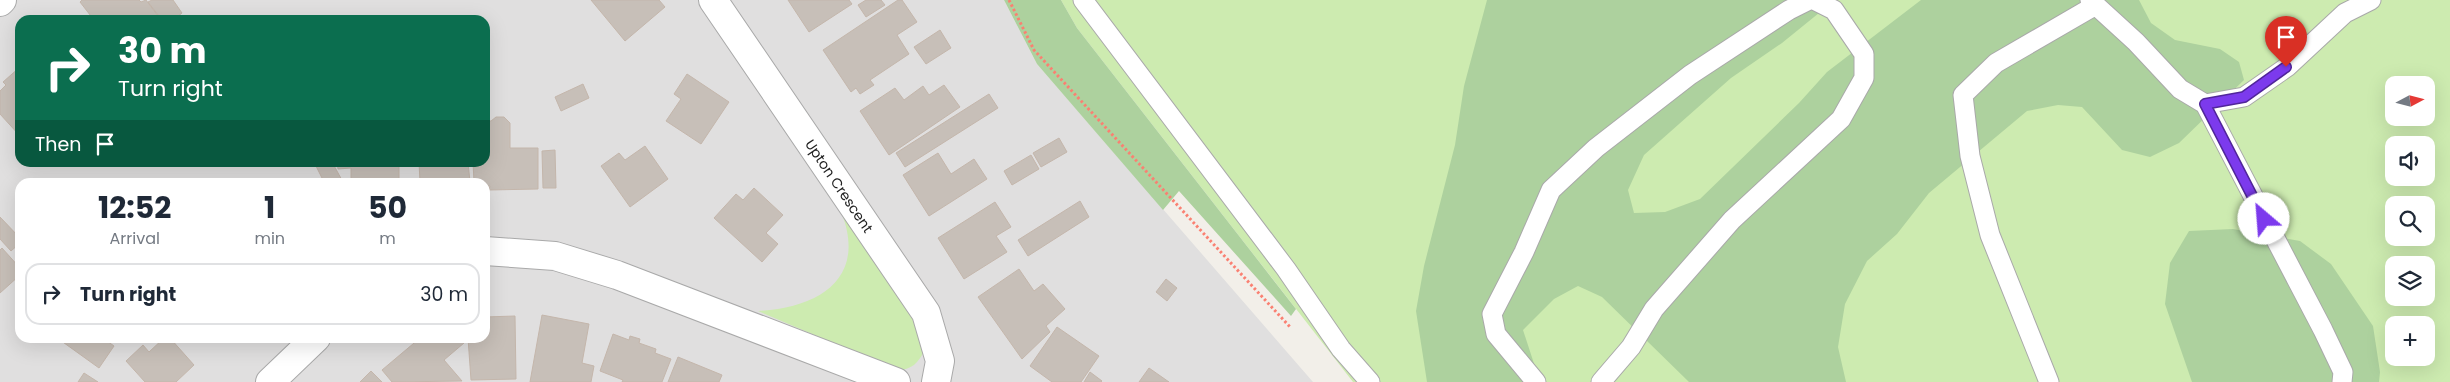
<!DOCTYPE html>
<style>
:root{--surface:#fff;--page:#f2f2f3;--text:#1f2937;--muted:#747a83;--line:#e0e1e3}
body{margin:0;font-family:Poppins,sans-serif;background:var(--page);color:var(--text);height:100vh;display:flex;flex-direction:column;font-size:19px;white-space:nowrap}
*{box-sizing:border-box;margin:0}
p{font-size:16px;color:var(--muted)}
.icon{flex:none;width:28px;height:28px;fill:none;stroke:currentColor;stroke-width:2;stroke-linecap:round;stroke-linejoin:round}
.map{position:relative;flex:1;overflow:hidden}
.drawer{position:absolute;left:15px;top:178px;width:475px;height:165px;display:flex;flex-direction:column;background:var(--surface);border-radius:15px;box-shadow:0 5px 20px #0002}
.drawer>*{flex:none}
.guide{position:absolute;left:15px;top:15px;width:475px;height:152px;border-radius:15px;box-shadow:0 5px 20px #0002;background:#0b6e4f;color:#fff;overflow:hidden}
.needle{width:32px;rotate:83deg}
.fabs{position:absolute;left:2385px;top:76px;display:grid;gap:10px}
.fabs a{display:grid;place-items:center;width:50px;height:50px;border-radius:10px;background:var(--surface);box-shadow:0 5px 20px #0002;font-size:25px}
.pin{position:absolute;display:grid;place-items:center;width:42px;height:42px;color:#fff;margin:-51px -21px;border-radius:50% 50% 50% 0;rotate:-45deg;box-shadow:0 0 5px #0007}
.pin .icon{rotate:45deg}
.me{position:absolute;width:55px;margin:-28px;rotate:333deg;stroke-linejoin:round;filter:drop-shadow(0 0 4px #0008)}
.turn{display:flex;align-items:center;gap:18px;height:105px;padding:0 20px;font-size:22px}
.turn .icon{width:65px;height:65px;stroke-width:2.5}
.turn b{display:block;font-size:35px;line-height:42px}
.then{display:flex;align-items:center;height:48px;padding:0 20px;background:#0003;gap:10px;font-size:19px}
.eta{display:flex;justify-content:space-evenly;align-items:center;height:85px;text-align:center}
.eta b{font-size:30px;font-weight:700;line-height:35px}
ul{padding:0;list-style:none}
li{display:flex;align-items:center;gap:15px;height:62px;margin:0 10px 8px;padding:0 10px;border:2px solid var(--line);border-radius:15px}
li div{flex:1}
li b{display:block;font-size:19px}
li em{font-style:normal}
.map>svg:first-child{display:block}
.residential{fill:#e0dfdf;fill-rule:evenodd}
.grass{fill:#cdebb0;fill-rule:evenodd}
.forest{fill:#add19e}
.building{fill:#c7bfb8;stroke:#c4b6ab}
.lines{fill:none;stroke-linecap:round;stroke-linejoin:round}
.lane-casing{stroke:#a9a9a9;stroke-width:21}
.street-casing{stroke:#a9a9a9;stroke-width:30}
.path{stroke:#fa8072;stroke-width:3;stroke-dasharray:2.5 2.5;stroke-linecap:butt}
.lane{stroke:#fff;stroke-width:19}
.street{stroke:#fff;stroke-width:28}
.route-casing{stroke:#51269a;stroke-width:12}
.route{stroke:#7c3aed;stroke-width:9}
.labels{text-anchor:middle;stroke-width:4.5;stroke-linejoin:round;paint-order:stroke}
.street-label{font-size:14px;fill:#222;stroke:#fff}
</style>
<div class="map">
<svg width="2450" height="382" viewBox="0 0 2450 382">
<rect width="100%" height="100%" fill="#f2efe9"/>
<path class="residential" d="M0,0H1004L1037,64L1313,382H0ZM20,20H485V162H20ZM20,182H485V338H20Z"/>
<path class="grass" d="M1061,0H2450V382H1353L1077,28ZM2394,85H2426V118H2394ZM2394,145H2426V178H2394ZM2394,205H2426V238H2394ZM2394,265H2426V298H2394ZM2394,325H2426V358H2394Z
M842,214L916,323L925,350C918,363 912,370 897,370L758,311C817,308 867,280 842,214Z"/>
<path class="forest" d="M1004,0H1061L1077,28L1296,309L1291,316L1179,191L1163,210L1037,64Z
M1487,0H1835L1782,43L1731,78L1644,155L1628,190L1634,213L1665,212L1700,199L1799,103L1827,72L1921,0H2139L2151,23L2175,40L2220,49L2239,62L2244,80L2179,143L2150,157L2122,150L2082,107L2058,105L2027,111L1929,193L1897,234L1867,261L1845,304L1838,347L1846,382H1689L1602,297L1578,286L1554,299L1523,330L1540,382H1427L1416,311L1424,266L1455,145L1464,86Z
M2233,229L2300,241L2331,264L2373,326L2380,372L2379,382H2192L2165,304L2170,263L2189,231Z"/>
<path class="building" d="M82,0H139L141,2L146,0L158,16L154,20H94L80,2Z
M152,0H173L182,13L173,20H162L148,2Z
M591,0H659L665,7L625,41Z
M788,0H849L852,4L809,32Z
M866,0H881L885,5L866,17L858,5Z
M898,0H902L917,22L897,35L909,54L870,80L874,85L860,94L856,88L851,92L823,50Z
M940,30L951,48L926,64L914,47Z
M20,67V136L0,114V91L6,85L3,82Z
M687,74L729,102L701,144L666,121L681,99L674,94Z
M583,84L589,98L561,111L555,97Z
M944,85L960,107L889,155L860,111L895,88L904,100L923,86L929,95Z
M989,94L998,108L905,167L896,153Z
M496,117H504L510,123V148H538V189L489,190L490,186H485V182H474L473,162H485V121H491Z
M1059,138L1067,152L1041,167L1033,153Z
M645,146L668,179L630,207L601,166L619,153L625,160Z
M555,150L556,188H543L542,151Z
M938,153L951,174L974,159L987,179L929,216L903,175Z
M1031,155L1039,169L1012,185L1004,171Z
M314,162H332L343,182H324Z
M337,162H399V182H351V168L338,169Z
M419,162H468L470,182H420Z
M754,188L783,215L766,233L778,244L762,262L714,218L736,194L743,200Z
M1080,201L1089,217L1028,256L1018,240Z
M995,202L1011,227L996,236L1007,252L964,279L938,238Z
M0,217L20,238V243L11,251L0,239Z
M2,248L20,268V275L0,293V250Z
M1019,269L1034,291L1043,284L1065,309L1046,326L1050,332L1022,359L978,297Z
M1166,279L1177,288L1167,301L1156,292Z
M542,315L589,324L582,363L594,366L591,382H530Z
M515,316L516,379L471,380L468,338H485V317Z
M1057,327L1099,356L1081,382H1052L1030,366Z
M613,334L629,340L630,336L640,339L639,343L656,349L655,353L671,359L662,382H622L623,380L600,371Z
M61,338H103L114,346L99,368L60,340Z
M164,338H170L194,365L176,382H145L126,361L143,345L149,352Z
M420,338H459L464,343L444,360L462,381L392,382L382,370Z
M678,357L722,375L719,382H668Z
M1149,368L1169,382H1139Z
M371,371L382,382H360Z
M1090,372L1102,381L1101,382H1084Z
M84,373L98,382H78Z"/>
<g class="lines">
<defs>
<path id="lane" d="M1083,0L1286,269L1341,349L1370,382
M2090,0L2136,42L2180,89L2205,104L2244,97L2287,67L2345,13L2371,0
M2205,104L2323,330L2343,372L2342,382
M1536,382L1496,334L1492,314L1524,252L1551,190L1596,148L1690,75L1789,10L1809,0
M1601,382L1631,347L1654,309L1732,220L1841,119L1864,78V54L1834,10L1814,0
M2049,382L1990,235L1970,156L1963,95L1996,63L2096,5"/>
<path id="street" d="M713,0L926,313L940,361L936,382
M0,2L2,0
M485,251L555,256L617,275L896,382
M270,382L316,338"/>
</defs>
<use href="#lane" class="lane-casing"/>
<use href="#street" class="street-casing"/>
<path class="path" d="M1009,0L1034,50L1291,328"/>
<use href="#lane" class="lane"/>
<use href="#street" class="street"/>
</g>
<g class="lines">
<defs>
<path id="route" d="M2264,219L2205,104L2244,97L2286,67"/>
</defs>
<use href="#route" class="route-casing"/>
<use href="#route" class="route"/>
</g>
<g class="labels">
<g class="street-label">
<text transform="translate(839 186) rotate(56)" y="5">Upton Crescent</text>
</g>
</g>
</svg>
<div class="fabs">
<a><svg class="needle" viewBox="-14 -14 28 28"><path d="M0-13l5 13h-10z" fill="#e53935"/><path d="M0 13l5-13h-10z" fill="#747a83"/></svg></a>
<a><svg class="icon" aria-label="sound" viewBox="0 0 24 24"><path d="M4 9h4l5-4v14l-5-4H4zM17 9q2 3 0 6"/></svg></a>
<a><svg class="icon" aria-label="search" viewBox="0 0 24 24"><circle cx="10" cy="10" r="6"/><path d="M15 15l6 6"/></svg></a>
<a><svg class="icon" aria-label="layers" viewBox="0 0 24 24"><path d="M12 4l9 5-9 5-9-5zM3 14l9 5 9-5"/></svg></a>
<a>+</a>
</div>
<div class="pin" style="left:2286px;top:67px;background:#d93025"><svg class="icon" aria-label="arrive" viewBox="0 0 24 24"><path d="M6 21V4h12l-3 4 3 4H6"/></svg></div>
<svg class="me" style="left:2264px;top:219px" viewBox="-20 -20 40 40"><circle r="19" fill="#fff"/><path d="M0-13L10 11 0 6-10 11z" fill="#7c3aed"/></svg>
<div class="guide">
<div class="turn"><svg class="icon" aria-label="right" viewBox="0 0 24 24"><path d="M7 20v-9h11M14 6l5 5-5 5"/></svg><div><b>30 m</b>Turn right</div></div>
<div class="then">Then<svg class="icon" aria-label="arrive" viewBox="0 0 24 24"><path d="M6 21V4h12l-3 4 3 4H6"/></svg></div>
</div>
<section class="drawer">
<div class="eta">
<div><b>12:52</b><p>Arrival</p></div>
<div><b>1</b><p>min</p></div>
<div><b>50</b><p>m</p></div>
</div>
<ul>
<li><svg class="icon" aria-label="right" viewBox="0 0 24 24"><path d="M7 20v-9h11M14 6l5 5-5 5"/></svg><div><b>Turn right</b></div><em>30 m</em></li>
</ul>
</section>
</div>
